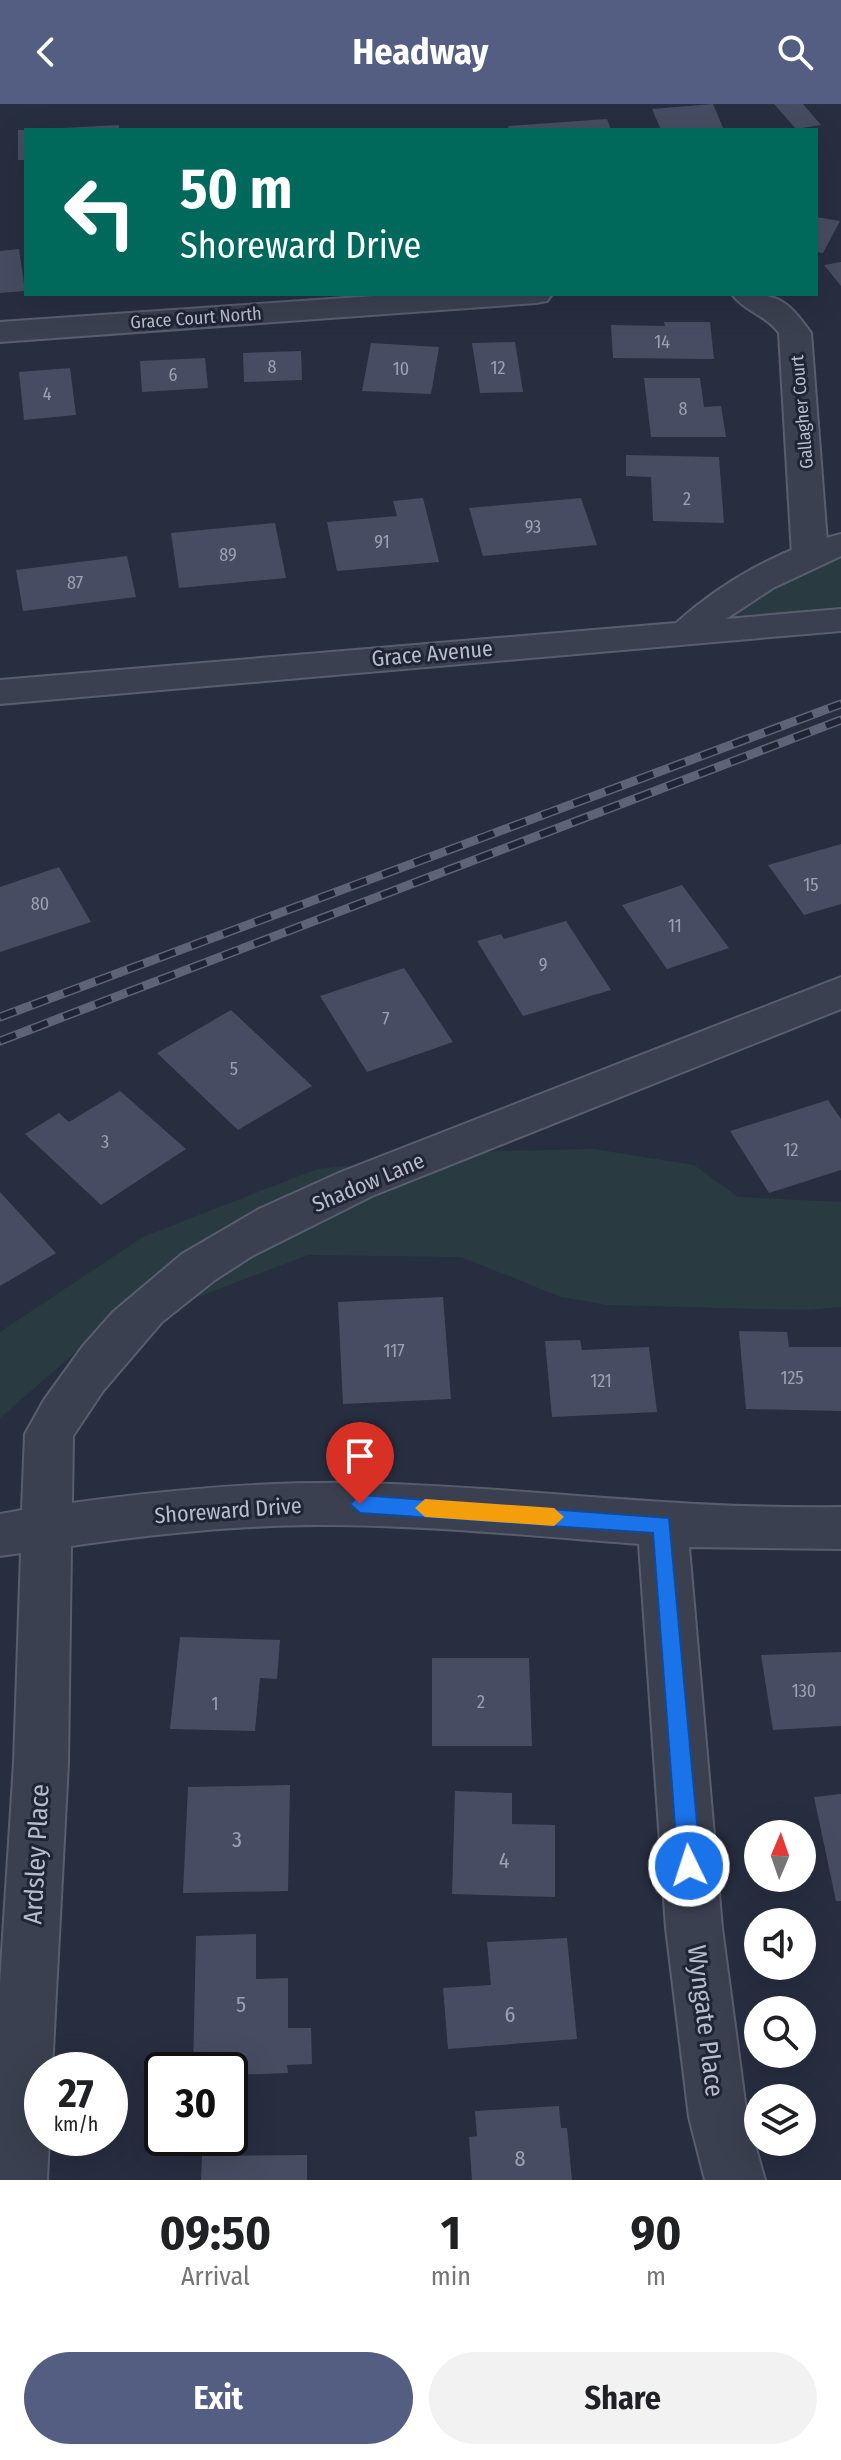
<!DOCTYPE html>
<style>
:root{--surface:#fff;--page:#f2f2f2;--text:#202124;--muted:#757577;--accent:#545e82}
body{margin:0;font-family:"Fira Sans Condensed",sans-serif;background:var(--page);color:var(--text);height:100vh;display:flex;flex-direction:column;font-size:30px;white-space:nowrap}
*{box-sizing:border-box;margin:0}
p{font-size:26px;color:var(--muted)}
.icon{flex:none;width:44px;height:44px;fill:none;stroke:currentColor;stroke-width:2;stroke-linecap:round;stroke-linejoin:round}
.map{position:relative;height:2076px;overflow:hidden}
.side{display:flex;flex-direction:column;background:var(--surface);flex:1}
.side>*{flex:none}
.top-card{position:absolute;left:24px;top:24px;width:794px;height:168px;border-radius:0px;box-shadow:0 8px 32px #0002;background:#00695c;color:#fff;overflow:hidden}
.needle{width:52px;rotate:2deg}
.controls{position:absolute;left:744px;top:1716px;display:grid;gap:16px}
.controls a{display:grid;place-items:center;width:72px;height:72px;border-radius:50%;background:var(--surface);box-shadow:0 8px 32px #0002;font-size:40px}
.speed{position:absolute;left:24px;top:1948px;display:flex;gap:16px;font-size:40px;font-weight:700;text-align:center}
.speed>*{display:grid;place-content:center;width:104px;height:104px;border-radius:50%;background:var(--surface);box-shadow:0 8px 32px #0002;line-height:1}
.speed small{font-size:20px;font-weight:400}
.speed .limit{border:4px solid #111;border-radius:12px;background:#fff;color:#111}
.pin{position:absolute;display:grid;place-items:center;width:68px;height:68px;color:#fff;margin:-82px -34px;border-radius:50% 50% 50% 0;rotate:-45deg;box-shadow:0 0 8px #0007}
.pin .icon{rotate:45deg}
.me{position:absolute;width:88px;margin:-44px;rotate:356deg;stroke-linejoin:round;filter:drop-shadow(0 0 6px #0008)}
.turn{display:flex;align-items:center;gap:28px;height:168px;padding:0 24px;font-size:36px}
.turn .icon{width:104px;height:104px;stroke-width:2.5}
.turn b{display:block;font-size:56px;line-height:68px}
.eta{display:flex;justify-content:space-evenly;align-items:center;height:136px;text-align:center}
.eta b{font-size:48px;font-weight:700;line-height:56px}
.primary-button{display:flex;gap:16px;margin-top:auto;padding:16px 24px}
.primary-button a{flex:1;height:92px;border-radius:48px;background:var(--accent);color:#fff;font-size:32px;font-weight:700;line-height:92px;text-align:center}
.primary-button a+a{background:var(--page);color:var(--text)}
header{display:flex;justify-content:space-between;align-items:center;height:104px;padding:0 24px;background:var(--accent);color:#fff;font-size:36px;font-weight:700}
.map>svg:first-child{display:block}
.green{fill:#293b41}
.building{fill:#464d62}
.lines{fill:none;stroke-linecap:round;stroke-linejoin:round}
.minor-casing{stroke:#595e6e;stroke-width:4}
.tertiary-casing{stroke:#595e6e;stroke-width:4}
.minor{fill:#3b4050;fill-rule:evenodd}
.tertiary{fill:#3b4050;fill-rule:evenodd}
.rail-casing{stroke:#5e6477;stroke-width:9}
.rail{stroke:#202536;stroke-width:6;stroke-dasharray:17;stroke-linecap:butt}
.route{fill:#1a73e8;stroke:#114b97;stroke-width:2}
.slow{fill:#f59e0b}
.labels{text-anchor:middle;stroke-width:6;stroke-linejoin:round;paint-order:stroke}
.far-street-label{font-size:18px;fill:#b8bccb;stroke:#202536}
.number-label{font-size:18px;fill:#9ca0b1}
.street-label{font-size:22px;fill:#b8bccb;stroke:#202536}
.near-number-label{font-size:22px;fill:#9ca0b1}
.near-street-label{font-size:26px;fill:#b8bccb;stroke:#202536}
</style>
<header><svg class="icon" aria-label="back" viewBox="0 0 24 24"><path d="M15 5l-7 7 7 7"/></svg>Headway<svg class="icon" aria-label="search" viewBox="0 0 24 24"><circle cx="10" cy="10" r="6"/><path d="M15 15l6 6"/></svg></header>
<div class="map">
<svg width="841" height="2076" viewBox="0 0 841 2076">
<rect width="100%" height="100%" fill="#272e40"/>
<path class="green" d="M841,440V516L689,526Z
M593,1045L694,1061L738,1093L841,1098V1203L808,1206L607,1201L561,1193L461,1153L308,1151L93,1233L0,1314V1228L143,1133L317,1065L498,1047Z"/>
<path class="building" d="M713,0L724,26H661L652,5Z
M774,0H803L821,21L796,25Z
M607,15L611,26H509L508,22Z
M119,21V26H64V24Z
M18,26H26V56H18Z
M816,113L840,117L823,149L816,148Z
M19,145L25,187L0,189V147Z
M841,158V182L824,161Z
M664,218H710L714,255L613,254L611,221L665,222Z
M515,238L523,288L480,289L472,239Z
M371,239L439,243L431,290L362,287Z
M301,247L302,276L244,278L243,249Z
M205,254L208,284L142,288L140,257Z
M70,264L76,311L24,316L19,268Z
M644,274H700L704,303L721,302L726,333H651Z
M626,351L719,353L724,419L653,417L651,373L626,372Z
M423,394L439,458L337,467L327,418L397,412L393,397Z
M581,394L597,441L483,452L469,404Z
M275,419L286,474L179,484L171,429Z
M127,452L136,493L23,507L16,466Z
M841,740V800L804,811L768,761Z
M59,763L91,818L0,848V783Z
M682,781L729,844L667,865L622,801Z
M566,817L611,886L523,912L477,837L501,830L504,835Z
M404,864L453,938L367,968L320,892Z
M231,906L312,982L238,1026L157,949Z
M120,987L186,1045L101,1101L25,1030L59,1009L69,1018Z
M828,996L841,1015V1066L769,1089L730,1027Z
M0,1088L56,1149L0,1182Z
M443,1193L451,1295L343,1300L338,1198Z
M739,1227L787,1228L789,1243H841V1307L746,1305Z
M580,1236L582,1246L649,1243L657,1308L552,1313L545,1237Z
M180,1533L280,1536L277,1575L260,1574L255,1627L170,1625Z
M841,1548V1622L773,1626L761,1551Z
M432,1554H529L532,1642H432Z
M290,1681L288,1787L183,1789L188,1683Z
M455,1687L512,1689V1720L555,1721V1793L452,1790Z
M841,1690V1797H836L814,1693Z
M256,1830V1875L288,1874V1924H311L312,1960L287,1961L288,1969L230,1971V1966H193L196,1832Z
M567,1834L577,1935L448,1945L443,1884L491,1881L487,1838Z
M559,2002L561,2024H567L572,2076H472L469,2033L477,2032L475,2007Z
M307,2051V2076H201L202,2052Z"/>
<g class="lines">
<defs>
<path id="minor" d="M403,190H552L547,197L536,199L0,238V218Z
M732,190C776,190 785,192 811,229L828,451L822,458L810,462L798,458L792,451L779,229C766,211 744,207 732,190Z
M841,873V905L372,1092L252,1152L215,1176L162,1218L103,1287L73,1332L72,1399C168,1386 265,1377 362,1379C523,1383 681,1406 841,1403V1445L689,1443L722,1824L747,2013L765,2076H705L689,2013L666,1824L639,1440C533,1432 427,1421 321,1421C238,1421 154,1430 71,1442L68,1659L52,1966H42V2034H49L47,2076H0V1879L14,1659L21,1449L0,1452V1410L22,1406L25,1330L44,1296L83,1242L113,1208L182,1150L259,1105L341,1068Z"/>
<path id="tertiary" d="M841,430V452L773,484L726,515L841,505V527L0,600V576L676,519C722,478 781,444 841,430Z"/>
</defs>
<use href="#minor" class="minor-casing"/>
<use href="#tertiary" class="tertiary-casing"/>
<use href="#minor" class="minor"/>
<use href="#tertiary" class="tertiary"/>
<defs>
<path id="rail" d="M0,913L841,600
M0,937L841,616"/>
</defs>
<use href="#rail" class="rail-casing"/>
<use href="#rail" class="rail"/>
</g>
<path class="route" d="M360,1391L669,1414L701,1762L697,1769L689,1772L681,1769L678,1762L653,1429L360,1409L350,1400Z"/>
<path class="slow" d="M425,1395L554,1404L564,1413L554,1422L425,1413L415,1404Z"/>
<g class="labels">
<g class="far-street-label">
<text transform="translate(196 214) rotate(-4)" y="6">Grace Court North</text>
<text transform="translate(802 308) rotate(-95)" y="6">Gallagher Court</text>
</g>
<g class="number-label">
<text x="662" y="244">14</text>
<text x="272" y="269">8</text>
<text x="498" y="270">12</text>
<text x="401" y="271">10</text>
<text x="173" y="277">6</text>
<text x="47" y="296">4</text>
<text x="683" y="311">8</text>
<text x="687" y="401">2</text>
<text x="533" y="429">93</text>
<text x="382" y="444">91</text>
<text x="228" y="457">89</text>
<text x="75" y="485">87</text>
<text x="811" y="787">15</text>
<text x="40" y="806">80</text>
<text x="675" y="828">11</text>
<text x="543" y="867">9</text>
<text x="386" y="921">7</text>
<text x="234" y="971">5</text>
<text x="105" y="1044">3</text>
<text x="791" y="1052">12</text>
<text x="394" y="1253">117</text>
<text x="792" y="1280">125</text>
<text x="601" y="1283">121</text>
<text x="804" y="1593">130</text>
<text x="481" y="1604">2</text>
<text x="215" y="1606">1</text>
</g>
<g class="street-label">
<text transform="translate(432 549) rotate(-5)" y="8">Grace Avenue</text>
<text transform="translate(368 1078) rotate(-23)" y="8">Shadow Lane</text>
<text transform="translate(228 1406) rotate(-4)" y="8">Shoreward Drive</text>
</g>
<g class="near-number-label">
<text x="237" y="1743">3</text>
<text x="504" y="1764">4</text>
<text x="241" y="1908">5</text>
<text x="510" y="1918">6</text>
<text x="520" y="2062">8</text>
</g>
<g class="near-street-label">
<text transform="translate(36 1750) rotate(-87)" y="9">Ardsley Place</text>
<text transform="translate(706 1917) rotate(83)" y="9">Wyngate Place</text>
</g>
</g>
</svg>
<div class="controls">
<a><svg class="needle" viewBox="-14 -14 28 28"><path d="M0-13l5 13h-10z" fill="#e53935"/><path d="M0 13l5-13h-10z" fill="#757577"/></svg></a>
<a><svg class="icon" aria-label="sound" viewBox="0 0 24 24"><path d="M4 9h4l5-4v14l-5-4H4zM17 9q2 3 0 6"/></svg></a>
<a><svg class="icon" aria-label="search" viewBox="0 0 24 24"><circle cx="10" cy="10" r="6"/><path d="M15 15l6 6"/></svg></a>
<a><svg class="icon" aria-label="layers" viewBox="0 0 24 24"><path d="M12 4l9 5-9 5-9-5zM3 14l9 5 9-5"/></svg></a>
</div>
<div class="speed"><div>27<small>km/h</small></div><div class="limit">30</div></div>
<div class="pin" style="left:360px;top:1400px;background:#d93025"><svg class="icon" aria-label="arrive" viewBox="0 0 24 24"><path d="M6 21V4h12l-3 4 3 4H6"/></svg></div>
<svg class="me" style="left:689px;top:1762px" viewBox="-20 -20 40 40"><circle r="17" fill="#1a73e8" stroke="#fff" stroke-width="3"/><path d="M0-11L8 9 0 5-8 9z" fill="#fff"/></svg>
<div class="top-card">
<div class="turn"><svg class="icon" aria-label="left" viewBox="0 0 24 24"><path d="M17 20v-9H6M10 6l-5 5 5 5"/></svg><div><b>50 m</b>Shoreward Drive</div></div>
</div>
</div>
<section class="side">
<div class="eta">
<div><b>09:50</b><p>Arrival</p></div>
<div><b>1</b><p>min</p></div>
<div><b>90</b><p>m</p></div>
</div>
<div class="primary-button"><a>Exit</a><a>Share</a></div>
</section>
